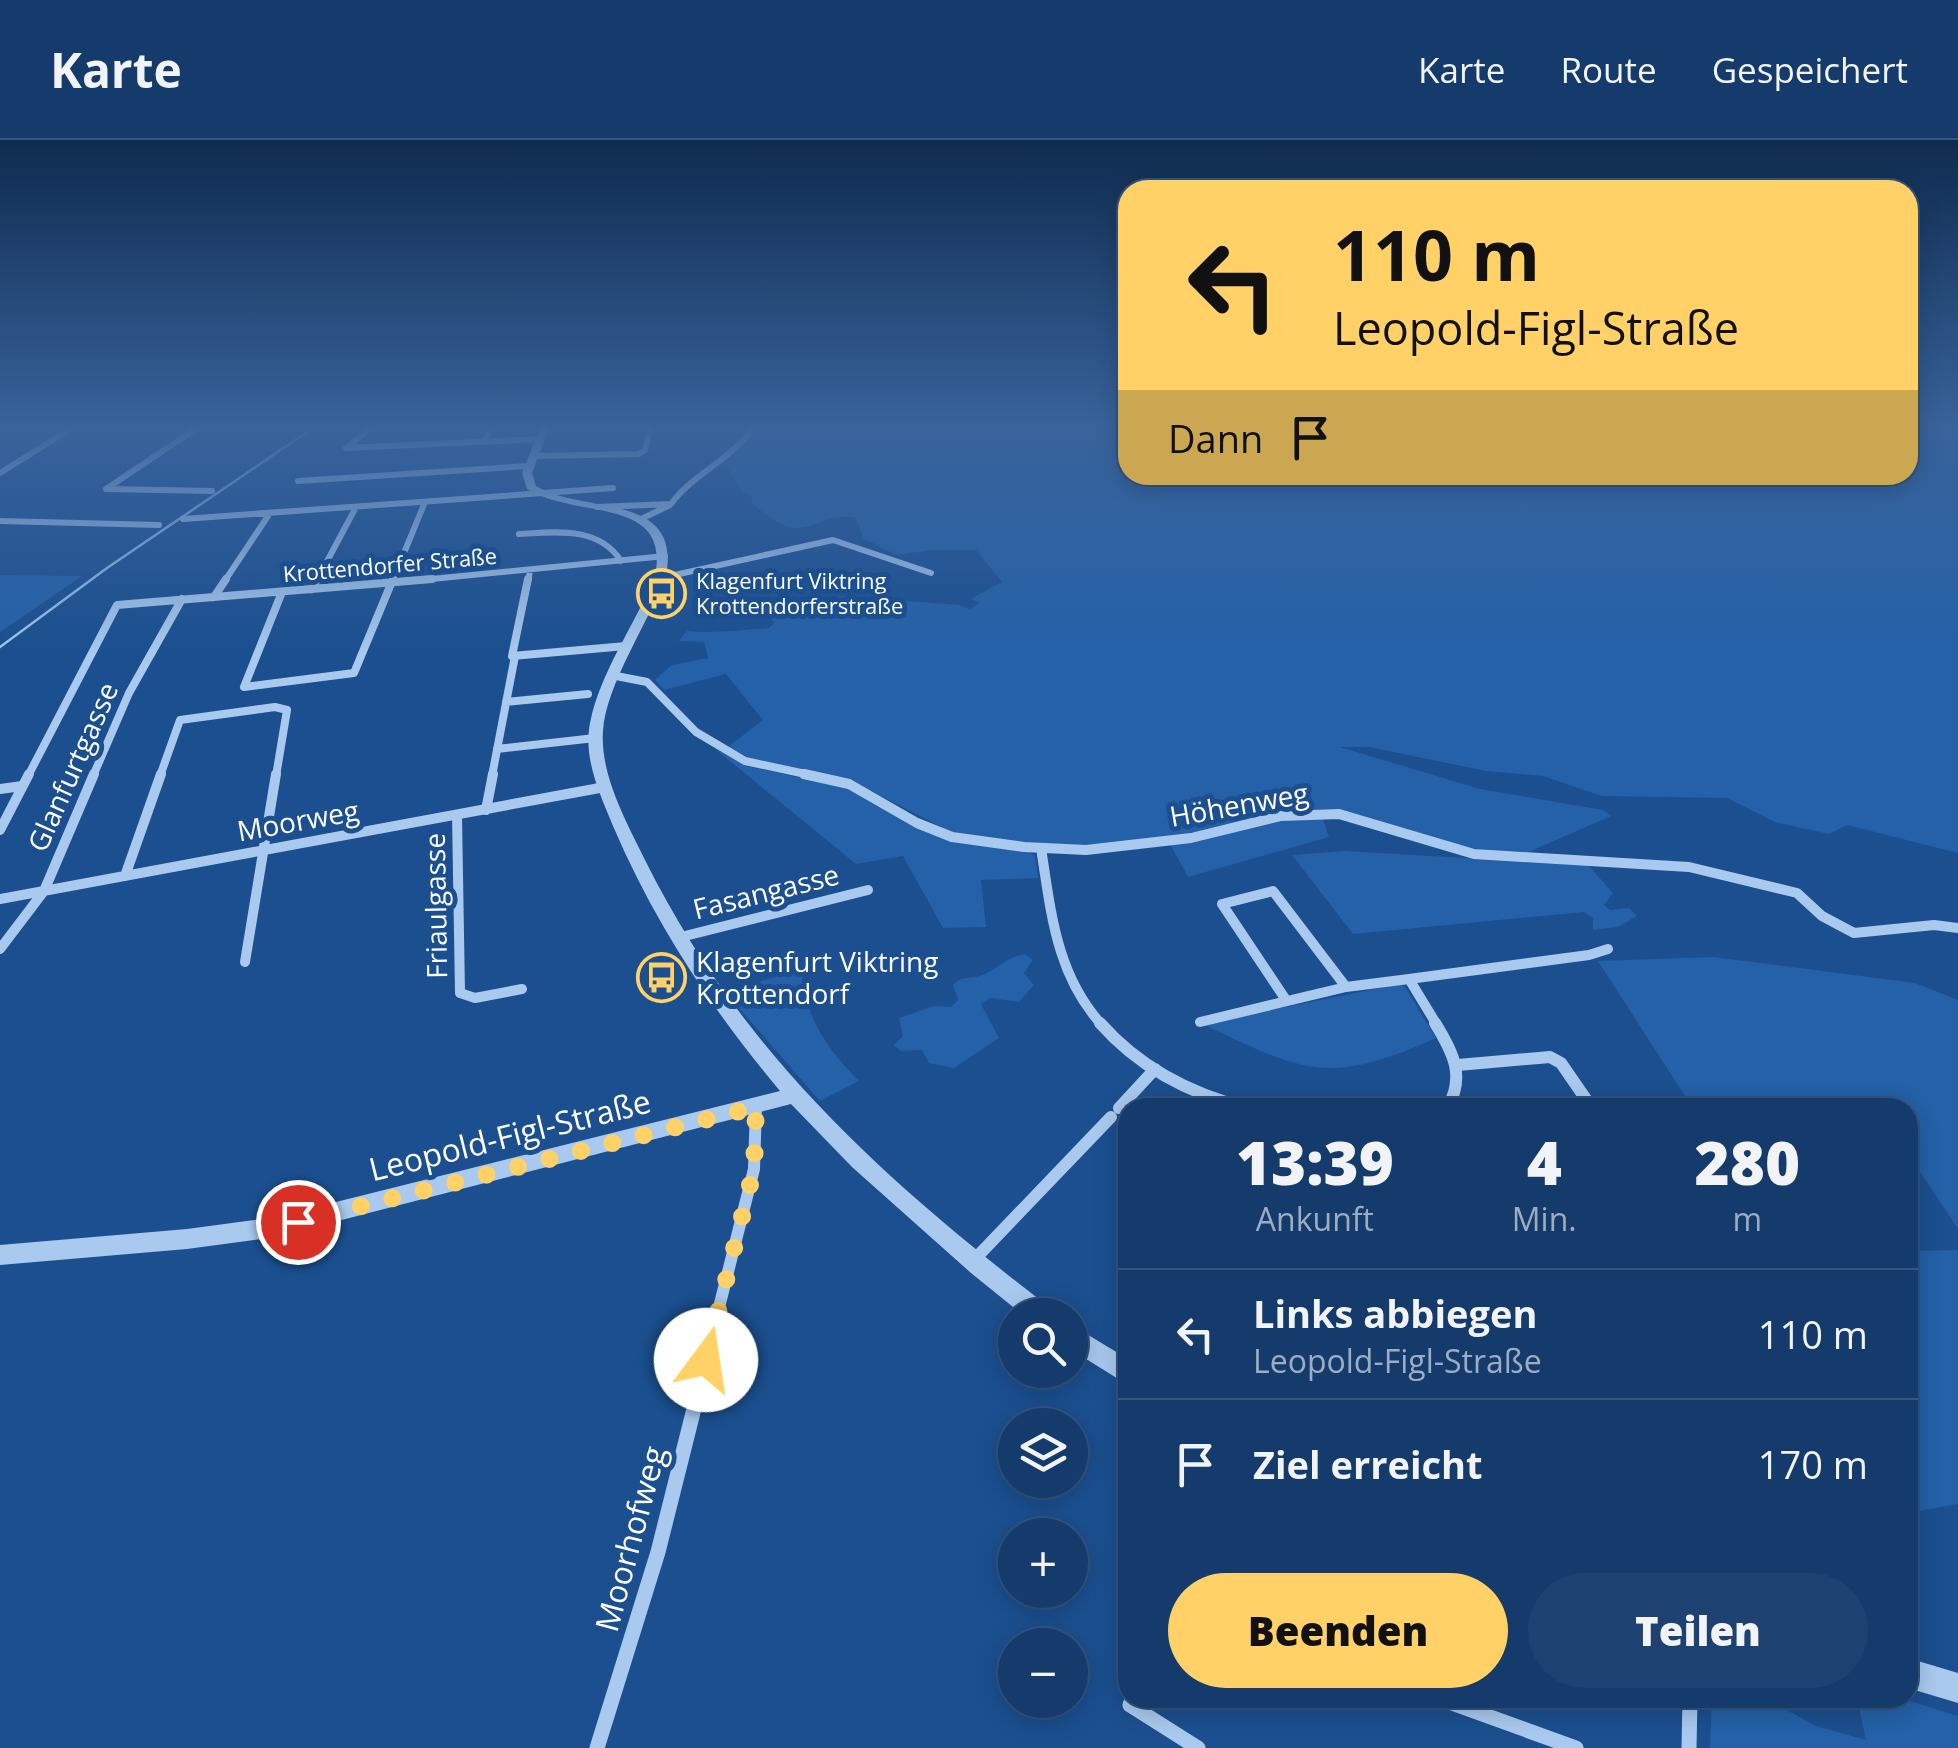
<!DOCTYPE html>
<html lang="de">
<meta charset="utf-8">
<style>
:root{--surface:#143b6b;--page:#1d4271;--text:#f1f3f6;--muted:#9dadc1;--line:#33557e;--accent:#ffd166}
body{margin:0;font-family:"Open Sans",sans-serif;background:var(--page);color:var(--text);height:100vh;display:flex;flex-direction:column;font-size:38px;white-space:nowrap}
*{box-sizing:border-box;margin:0}
p{font-size:32px;color:var(--muted)}
.icon{flex:none;width:55px;height:55px;fill:none;stroke:currentColor;stroke-width:2;stroke-linecap:round;stroke-linejoin:round}
.map{position:relative;flex:1;overflow:hidden}
.sheet{position:absolute;left:1118px;top:958px;width:800px;height:610px;display:flex;flex-direction:column;background:var(--surface);border-radius:30px;box-shadow:0 5px 25px #0003,0 0 0 2px var(--line)}
.sheet>*{flex:none}
.top-card{position:absolute;left:1118px;top:40px;width:800px;height:305px;border-radius:30px;box-shadow:0 5px 25px #0003,0 0 0 2px var(--line);background:#ffd166;color:#111;overflow:hidden}
.fabs{position:absolute;left:998px;top:1158px;display:grid;gap:20px}
.fabs a{display:grid;place-items:center;width:90px;height:90px;border-radius:50%;background:var(--surface);box-shadow:0 5px 25px #0003,0 0 0 2px var(--line);font-size:50px}
.pin{position:absolute;display:grid;place-items:center;width:85px;height:85px;color:#fff;margin:-42px;border:5px solid #fff;border-radius:50%;box-shadow:0 2px 10px #0007}
.me{position:absolute;width:110px;margin:-55px;rotate:14deg;stroke-linejoin:round;filter:drop-shadow(0 0 8px #0008)}
.turn{display:flex;align-items:center;gap:35px;height:210px;padding:0 50px;font-size:45px}
.turn .icon{width:130px;height:130px;stroke-width:2.5}
.turn b{display:block;font-size:70px;line-height:85px}
.then{display:flex;align-items:center;height:95px;padding:0 50px;background:#0003;gap:20px;font-size:38px}
.eta{display:flex;justify-content:space-evenly;align-items:center;height:170px;text-align:center}
.eta b{font-size:60px;font-weight:800;line-height:70px}
.cta{display:flex;gap:20px;margin-top:auto;padding:20px 50px}
.cta a{flex:1;height:115px;border-radius:60px;background:var(--accent);color:#111;font-size:40px;font-weight:800;line-height:115px;text-align:center}
.cta a+a{background:var(--page);color:var(--text)}
ul{padding:0;list-style:none}
li{display:flex;align-items:center;gap:30px;height:130px;padding:0 50px;border-top:2px solid var(--line)}
li div{flex:1}
li b{display:block;font-size:38px}
li em{font-style:normal}
header{display:flex;align-items:center;gap:60px;box-sizing:border-box;height:140px;padding:0 50px;background:var(--surface);border-bottom:2px solid var(--line)}
header strong{font-size:48px}
nav{display:flex;gap:55px;margin-inline-start:auto;font-size:35px}
.map>svg:first-child{display:block}
.green{fill:#2461a8}
.lines{fill:none;stroke-linecap:round;stroke-linejoin:round}
.stream{stroke:#9cc4f0;stroke-width:2.5}
.minor-far4{stroke:#a9c9ee;stroke-width:6}
.minor-far3{stroke:#a9c9ee;stroke-width:8}
.minor-far2{stroke:#a9c9ee;stroke-width:10}
.minor-far1{stroke:#a9c9ee;stroke-width:12}
.minor{stroke:#a9c9ee;stroke-width:15}
.tertiary{fill:#a9c9ee;fill-rule:evenodd}
.route{stroke:#ffd166;stroke-width:18;stroke-dasharray:0 32.4}
.labels{text-anchor:middle;stroke-width:10;stroke-linejoin:round;paint-order:stroke}
.far-street-label{font-size:22px;fill:#fff;stroke:#1b4f8f}
.far-poi-label{font-size:22px;fill:#fff;stroke:#1b4f8f;text-anchor:start}
.street-label{font-size:28px;fill:#fff;stroke:#1b4f8f}
.poi-label{font-size:28px;fill:#fff;stroke:#1b4f8f;text-anchor:start}
.near-street-label{font-size:32px;fill:#fff;stroke:#1b4f8f}
</style>
<header>
<strong>Karte</strong>
<nav><a>Karte</a><a>Route</a><a>Gespeichert</a></nav>
</header>
<div class="map">
<svg width="1958" height="1608" viewBox="0 0 1958 1608">
<rect width="100%" height="100%" fill="#1b4f8f"/>
<path class="green" d="M757,288H1127L1128,335H1908V288H1958V713L1847,685L1829,694L1775,682L1727,658L1602,656L1543,636L1486,631L1369,607H1340L1480,649L1603,670L1611,676L1522,715L1458,706L1339,670L1307,669L1276,672L1185,694L1090,706L1038,705L953,693L852,641L753,620L728,607L763,580L726,534L664,550L655,540L672,525L708,518L704,502L679,501L687,491C716,494 740,490 769,488L774,483L770,477L841,456L959,465L970,469L980,463L971,459L1002,442L976,410H931L896,415L863,398L856,378C829,372 817,389 794,388C779,387 764,372 752,364V357L742,350L724,322Z
M0,435L82,436L0,492Z
M714,608L747,626L856,650L920,688L1028,711L1035,716L1038,738L981,740L986,787L943,788L903,716L856,724Z
M1294,677H1322L1329,697L1188,737L1170,704Z
M1344,711L1588,725L1613,753L1604,765L1610,770L1629,768L1637,776L1618,787L1593,790V778L1584,772L1353,794L1292,715Z
M1025,814L1033,820L1024,833L1034,845L1019,862L990,858L981,864L999,898L954,928L929,923L922,910L901,911L894,905L903,896L899,878L934,866L951,867L958,860L953,845C963,834 973,840 985,834C1003,825 1001,820 1025,814Z
M1713,817L1915,843L1958,860V1089L1915,1024H1908V968L1692,967L1598,821Z
M801,829C805,876 825,907 859,941L820,961L725,852Z
M1399,844L1405,847L1436,898C1329,946 1304,933 1203,884Z
M1958,1110V1364L1908,1373V1111Z
M1712,1558H1765L1816,1586L1866,1600L1857,1558H1900L1958,1576V1608H1710Z"/>
<g class="lines">
<path class="stream" d="M0,507L107,428L313,288"/>
<path class="minor-far4" d="M371,288L346,308L540,299
M484,302L491,288
M533,316L639,314L645,310L650,288
M0,333L72,288
M298,341L529,326
M106,349L197,288
M108,349L212,351
M597,367L671,364C694,333 731,320 753,288
M183,379L613,348
M639,380L670,365
M0,381L159,385
M519,394C556,392 599,386 621,421
M661,438L833,400L931,433
M224,442L270,373
M316,442L356,367
M392,442L425,362
M401,442L665,416
M528,442L530,431"/>
<path class="minor-far3" d="M528,439L512,516L626,506
M312,449L317,439
M282,452L244,547L354,533L393,439
M214,457L226,439
M611,535L647,542L696,592L745,621L815,636
M506,562L588,554
M497,609L595,598
M28,636L117,465L432,439
M93,636L129,553L182,459
M160,636L180,580L275,567L287,570L276,636
M492,636L515,516"/>
<path class="minor-far2" d="M804,634L849,644L917,683L952,697L1024,707L1086,710L1191,698L1281,676L1339,674L1474,714L1689,727L1797,753L1822,776L1854,793L1934,785L1958,788
M0,649L22,646
M486,670L493,634
M457,675L460,853L475,858L522,849
M0,690L29,634
M1041,708C1051,772 1056,835 1102,885
M125,736L161,634
M0,759L605,647
M677,798L868,750
M0,809L44,751L94,634
M245,822L276,634
M1286,860L1222,764L1273,751L1346,847
M1200,882L1346,847L1409,839
M1437,885L1409,839L1589,815L1608,809"/>
<path class="minor-far1" d="M1100,883C1139,927 1190,954 1247,968
M1435,883C1453,912 1466,937 1447,968
M1458,925L1550,917L1561,923L1592,968
M1119,968L1155,929
M973,1121L1111,977
M710,1203L754,1029L756,967"/>
<path class="minor" d="M1133,1558L1130,1565L1198,1608
M1438,1558L1576,1608
M597,1608L658,1412L711,1201
M1689,1608L1690,1558"/>
<path class="tertiary" d="M540,288H549L532,333L536,346C584,375 682,351 666,436C649,482 606,544 603,591C600,635 626,681 645,720C740,911 883,1039 1049,1167L1053,1175H1023L971,1133L852,1027L791,964L276,1097L187,1109L0,1125V1105L187,1089L276,1077L780,951C712,870 655,784 613,686C600,654 583,619 590,583C600,532 635,485 655,436C671,355 577,380 527,349L522,333Z
M1070,1184L1128,1219V1245L1070,1209Z
M1908,1518L1958,1533V1563L1908,1548Z"/>
</g>
<linearGradient id="sky" x2="0" y2="1"><stop stop-color="#0f2b4f"/><stop offset="0.56" stop-color="#39639b"/><stop offset="1" stop-color="#39639b" stop-opacity="0"/></linearGradient>
<rect width="1958" height="513" fill="url(#sky)"/>
<g class="lines">
<path class="route" d="M298,1082L756,967L754,1029L706,1220"/>
</g>
<defs>
<symbol id="bus-ring" viewBox="-11 -11 22 22"><circle r="9.5" fill="#1b4f8f" stroke="#ffd166" stroke-width="1.5"/><path d="M-5-6H5V4H4V6H2V4H-2V6H-4V4H-5ZM-3.5-4V0h7V-4ZM-3.5 1.2v1.5H-2V1.2ZM2 1.2v1.5H3.5V1.2Z" fill="#ffd166"/></symbol>
</defs>
<g fill-rule="evenodd">
<use href="#bus-ring" x="634" y="426" width="55" height="55"/>
<use href="#bus-ring" x="634" y="810" width="55" height="55"/>
</g>
<g class="labels">
<g class="far-street-label">
<text transform="translate(390 425) rotate(-5)" y="8">Krottendorfer Straße</text>
</g>
<g class="far-poi-label">
<text x="696" y="449">Klagenfurt Viktring<tspan x="696" dy="25">Krottendorferstraße</tspan></text>
</g>
<g class="street-label">
<text transform="translate(73 627) rotate(-66)" y="10">Glanfurtgasse</text>
<text transform="translate(1239 665) rotate(-10)" y="10">Höhenweg</text>
<text transform="translate(298 681) rotate(-10)" y="10">Moorweg</text>
<text transform="translate(766 752) rotate(-14)" y="10">Fasangasse</text>
<text transform="translate(436 766) rotate(-91)" y="10">Friaulgasse</text>
</g>
<g class="poi-label">
<text x="696" y="832">Klagenfurt Viktring<tspan x="696" dy="32">Krottendorf</tspan></text>
</g>
<g class="near-street-label">
<text transform="translate(510 996) rotate(-14)" y="11">Leopold-Figl-Straße</text>
<text transform="translate(631 1399) rotate(-75)" y="11">Moorhofweg</text>
</g>
</g>
</svg>
<div class="fabs">
<a><svg class="icon" aria-label="search" viewBox="0 0 24 24"><circle cx="10" cy="10" r="6"/><path d="M15 15l6 6"/></svg></a>
<a><svg class="icon" aria-label="layers" viewBox="0 0 24 24"><path d="M12 4l9 5-9 5-9-5zM3 14l9 5 9-5"/></svg></a>
<a>+</a>
<a>−</a>
</div>
<div class="pin" style="left:298px;top:1082px;background:#d93025"><svg class="icon" aria-label="arrive" viewBox="0 0 24 24"><path d="M6 21V4h12l-3 4 3 4H6"/></svg></div>
<svg class="me" style="left:706px;top:1220px" viewBox="-20 -20 40 40"><circle r="19" fill="#fff"/><path d="M0-13L10 11 0 6-10 11z" fill="#ffd166"/></svg>
<div class="top-card">
<div class="turn"><svg class="icon" aria-label="left" viewBox="0 0 24 24"><path d="M17 20v-9H6M10 6l-5 5 5 5"/></svg><div><b>110 m</b>Leopold-Figl-Straße</div></div>
<div class="then">Dann<svg class="icon" aria-label="arrive" viewBox="0 0 24 24"><path d="M6 21V4h12l-3 4 3 4H6"/></svg></div>
</div>
<section class="sheet">
<div class="eta">
<div><b>13:39</b><p>Ankunft</p></div>
<div><b>4</b><p>Min.</p></div>
<div><b>280</b><p>m</p></div>
</div>
<ul>
<li><svg class="icon" aria-label="left" viewBox="0 0 24 24"><path d="M17 20v-9H6M10 6l-5 5 5 5"/></svg><div><b>Links abbiegen</b><p>Leopold-Figl-Straße</p></div><em>110 m</em></li>
<li><svg class="icon" aria-label="arrive" viewBox="0 0 24 24"><path d="M6 21V4h12l-3 4 3 4H6"/></svg><div><b>Ziel erreicht</b></div><em>170 m</em></li>
</ul>
<div class="cta"><a>Beenden</a><a>Teilen</a></div>
</section>
</div>
